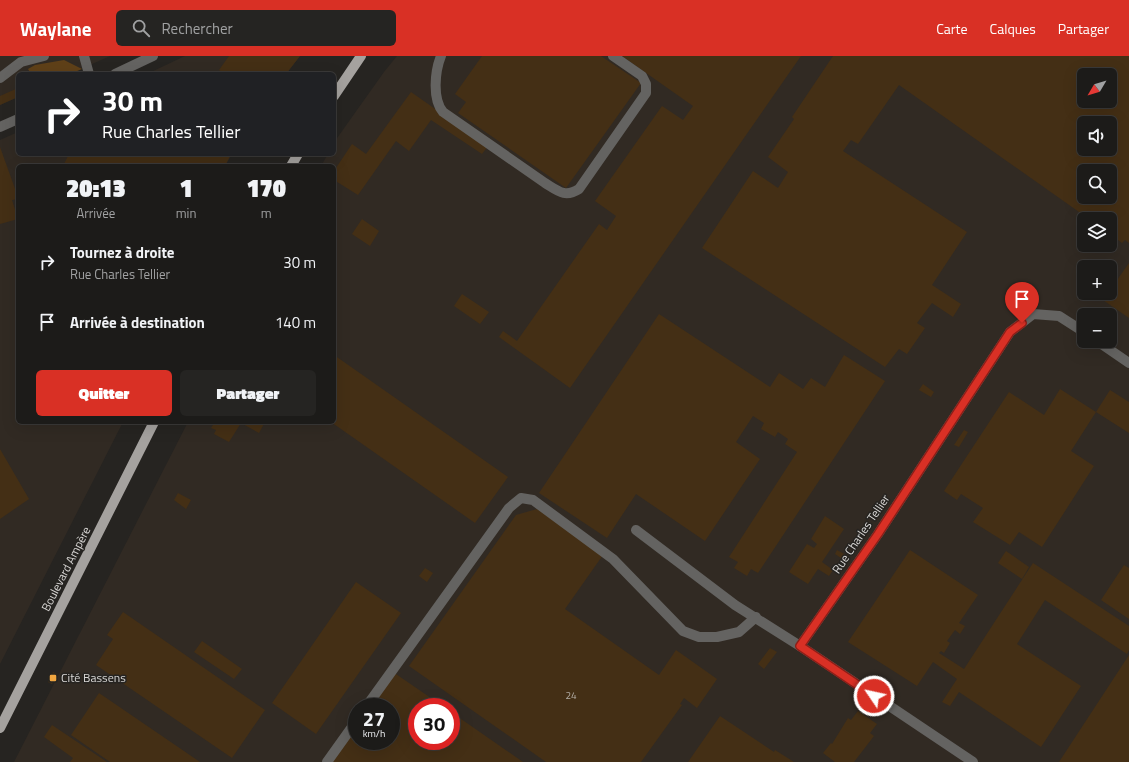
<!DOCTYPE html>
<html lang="fr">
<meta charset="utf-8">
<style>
:root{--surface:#1c1b19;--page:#252422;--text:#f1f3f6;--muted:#a0a1a2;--line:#3a3938;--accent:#d93025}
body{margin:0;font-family:"Titillium Web",sans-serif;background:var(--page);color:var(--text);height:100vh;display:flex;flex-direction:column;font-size:15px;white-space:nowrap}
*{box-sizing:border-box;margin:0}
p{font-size:13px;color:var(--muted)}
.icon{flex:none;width:22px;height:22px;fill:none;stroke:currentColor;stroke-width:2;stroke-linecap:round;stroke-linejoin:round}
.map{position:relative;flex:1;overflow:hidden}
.side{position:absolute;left:16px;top:108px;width:320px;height:260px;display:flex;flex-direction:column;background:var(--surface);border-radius:6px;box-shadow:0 4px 16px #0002,0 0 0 1px var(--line)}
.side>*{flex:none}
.banner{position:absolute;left:16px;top:16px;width:320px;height:84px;border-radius:6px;box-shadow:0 4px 16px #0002,0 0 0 1px var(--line);background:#202124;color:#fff;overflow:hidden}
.needle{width:26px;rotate:232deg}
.tools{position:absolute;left:1077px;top:12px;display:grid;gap:8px}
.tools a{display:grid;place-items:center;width:40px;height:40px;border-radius:6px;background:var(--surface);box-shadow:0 4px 16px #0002,0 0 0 1px var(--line);font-size:20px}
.speed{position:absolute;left:348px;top:642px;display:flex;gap:8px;font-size:20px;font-weight:700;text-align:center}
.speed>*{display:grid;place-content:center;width:52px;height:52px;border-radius:50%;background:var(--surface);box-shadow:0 4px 16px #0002,0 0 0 1px var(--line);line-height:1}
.speed small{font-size:10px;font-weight:400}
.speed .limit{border:6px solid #d22;background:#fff;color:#111}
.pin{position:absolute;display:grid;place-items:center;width:34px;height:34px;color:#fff;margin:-41px -17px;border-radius:50% 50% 50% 0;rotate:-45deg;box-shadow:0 0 4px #0007}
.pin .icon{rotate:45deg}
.me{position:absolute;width:44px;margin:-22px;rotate:304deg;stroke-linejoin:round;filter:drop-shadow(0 0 3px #0008)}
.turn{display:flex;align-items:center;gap:14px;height:84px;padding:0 20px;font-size:18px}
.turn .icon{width:52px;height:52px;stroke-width:2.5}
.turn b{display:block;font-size:28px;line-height:34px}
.eta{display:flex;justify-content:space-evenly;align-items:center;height:68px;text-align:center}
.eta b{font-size:24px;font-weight:800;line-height:28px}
.primary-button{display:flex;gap:8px;margin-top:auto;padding:8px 20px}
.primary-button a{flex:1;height:46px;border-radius:6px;background:var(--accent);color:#fff;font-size:16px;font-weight:800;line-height:46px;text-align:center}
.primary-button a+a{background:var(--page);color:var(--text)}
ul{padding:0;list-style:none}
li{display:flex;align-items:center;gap:12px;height:60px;padding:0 20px}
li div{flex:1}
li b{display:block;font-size:15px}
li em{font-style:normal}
header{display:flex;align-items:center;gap:24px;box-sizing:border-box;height:56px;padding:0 20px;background:var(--accent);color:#fff}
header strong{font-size:19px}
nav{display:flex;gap:22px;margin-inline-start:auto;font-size:14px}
.search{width:280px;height:36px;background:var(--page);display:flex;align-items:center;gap:10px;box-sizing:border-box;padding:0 14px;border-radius:6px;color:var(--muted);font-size:15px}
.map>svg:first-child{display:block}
.built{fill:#312a23;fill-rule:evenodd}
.green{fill:#5f4018}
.building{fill:#442f15;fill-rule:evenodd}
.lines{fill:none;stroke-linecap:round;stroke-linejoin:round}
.lane{stroke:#646361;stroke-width:10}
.street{stroke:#646361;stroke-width:10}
.primary{stroke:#a5a29f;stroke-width:10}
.route-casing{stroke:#8d1f18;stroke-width:10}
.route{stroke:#d93025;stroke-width:7}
.poi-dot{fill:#f1a640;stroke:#262421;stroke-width:1.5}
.labels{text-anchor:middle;stroke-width:3;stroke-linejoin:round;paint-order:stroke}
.number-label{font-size:10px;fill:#b4aea6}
.street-label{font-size:12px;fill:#dad8d6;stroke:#262421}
.poi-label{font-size:12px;fill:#dad8d6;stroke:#262421;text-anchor:start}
</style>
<header>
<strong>Waylane</strong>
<div class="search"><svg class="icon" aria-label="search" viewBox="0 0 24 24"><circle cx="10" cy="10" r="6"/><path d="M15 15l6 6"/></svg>Rechercher</div>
<nav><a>Carte</a><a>Calques</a><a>Partager</a></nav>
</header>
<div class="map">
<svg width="1129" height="706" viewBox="0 0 1129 706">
<rect width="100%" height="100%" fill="#262421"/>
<path class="built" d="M0,0H110L70,18H18V41L0,49Z
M185,0H300L286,18H147Z
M397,0H1129V706H14L188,366H334V110H321L328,98H334V88L335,85L384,16ZM1084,19H1110V45H1084ZM1084,67H1110V93H1084ZM1084,115H1110V141H1084ZM1084,163H1110V189H1084ZM1084,211H1110V237H1084ZM1084,259H1110V285H1084ZM357,651H391V685H357ZM417,651H451V685H417Z
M18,76V98H232L225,110H18V366H123L0,608V84Z"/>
<path class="green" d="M64,4L82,13L70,18H31L28,13L35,9Z"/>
<path class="building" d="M229,0H300L286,18H225L219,14Z
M482,0H601L641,27L566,132L458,57L466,46L455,38Z
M622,0H801L570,332L499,281L503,275L517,285L599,168L607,174L616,160L595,145L662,50L683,64L693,50Z
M833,0H1129V187L1125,184L1122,187L1110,178V163H1089L899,29L858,88L851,84L843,95L967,176L932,229L961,248L953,261L932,247L917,267L925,272L907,298L899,293L885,311L702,192L753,115L778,132L788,116L768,101L794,63L792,61ZM1084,19H1110V45H1084ZM1084,67H1110V93H1084ZM1084,115H1110V141H1084Z
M18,32V41L0,49V40Z
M411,36L488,90L482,98L431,64L409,95L396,85L358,139L334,124V115L352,88L366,98Z
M0,91L18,141V143L12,144L18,163L0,168Z
M69,98H197L200,99L201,98H231L225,110H63Z
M362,163L379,175L370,190L352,178Z
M1129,207V262L1103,244L1108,237H1110V234Z
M462,238L489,256L480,268L454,250Z
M659,258L770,331L779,317L803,333L811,322L825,331L844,299L885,325L758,517L751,513L747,520L734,512L738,506L729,501L797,396L785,388L788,383L778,376L775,381L761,373L764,367L753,360L736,386L760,403L705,485L636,438L607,482L539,437Z
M334,299L508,421L475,467L331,366H334Z
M923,328L934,336L931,341L919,334Z
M1060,333L1096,356L1071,395L1094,410L1042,491L1019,476L1010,489L973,466L983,452L961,438L957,444L944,435L1009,336L1044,359Z
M1110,334L1129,346V377L1096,356Z
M215,366H265L259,377L241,367L229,386L214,378L216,374L211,372Z
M964,374L968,376L959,391L954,389Z
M0,393L29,443L0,463Z
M178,437L191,444L186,453L174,444Z
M537,453L603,499L565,553L659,619L676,594L717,623L697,652L684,642L680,648L682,649L641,706H546L409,610L516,459Z
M825,460L844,473L822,506L833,514L829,520L818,513L808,528L789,516L807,488L814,492L817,488L811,483Z
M837,494L844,498L841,502L835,498Z
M910,494L978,539L959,567L965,570L960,578L955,574L947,585L950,587L944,597L941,595L939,597L964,613L1033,507L1129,570V594L1127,598L1045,544L1017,588L1081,630L1041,691L959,636L950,650L942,646L957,623L933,606L917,630L848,586Z
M1006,495L1029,511L1022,523L998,507Z
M1124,509L1129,512V563L1101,544Z
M425,512L433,517L427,526L419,520Z
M356,526L401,557L316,678L272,647Z
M123,556L265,654L232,702L96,609L113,583L107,579Z
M202,585L242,613L234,623L194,596Z
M770,592L777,596L764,613L758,608Z
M1129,599V706H1059Z
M53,616L57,618L52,628L48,626Z
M393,616L444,651H417V685H451V656L523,706H331L357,668V685H391V651H368Z
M99,637L200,706H110L71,679Z
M858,655L877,668L870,677L874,680L854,706H835L823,697L831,687L832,688L848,662L851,664Z
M720,660L774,696L775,694L794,706H688Z
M52,669L107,706H70L73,702L44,681Z"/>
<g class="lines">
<path class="lane" d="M84,0L89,18
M441,0C435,15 432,43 443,56L545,127C558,135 565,142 579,133L646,37V28L642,20L613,0
M0,22L21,6L44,0
M636,474L735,549L800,590
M366,651L509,452L521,442L533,444L613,503L683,575L699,581H717L739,576L756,561
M327,706L357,664"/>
<path class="street" d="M115,18L153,0
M0,71L18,63
M1097,285L1129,307
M973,706L800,590L878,478L1010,276L1033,258L1059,260L1084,276"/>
<path class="primary" d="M334,40L361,0
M291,110L298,98
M0,672L154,366"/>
</g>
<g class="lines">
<defs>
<path id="route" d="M874,640L800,590L878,478L1010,276L1022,267"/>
</defs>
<use href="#route" class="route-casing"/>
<use href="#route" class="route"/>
</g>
<rect class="poi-dot" x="49" y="618" width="8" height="8" rx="2"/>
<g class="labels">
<g class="number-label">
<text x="571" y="643">24</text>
</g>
<g class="street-label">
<text transform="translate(861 478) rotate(-56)" y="4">Rue Charles Tellier</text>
<text transform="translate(66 513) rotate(-63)" y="4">Boulevard Ampère</text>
</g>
<g class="poi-label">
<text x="61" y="626">Cité Bassens</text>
</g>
</g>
</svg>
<div class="tools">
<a><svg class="needle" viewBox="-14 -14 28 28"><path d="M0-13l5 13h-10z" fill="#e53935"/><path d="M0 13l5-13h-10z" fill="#a0a1a2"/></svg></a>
<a><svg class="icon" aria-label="sound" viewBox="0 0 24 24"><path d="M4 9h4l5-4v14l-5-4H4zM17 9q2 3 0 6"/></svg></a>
<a><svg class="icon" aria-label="search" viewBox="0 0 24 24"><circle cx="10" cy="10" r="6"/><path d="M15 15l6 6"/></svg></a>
<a><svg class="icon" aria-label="layers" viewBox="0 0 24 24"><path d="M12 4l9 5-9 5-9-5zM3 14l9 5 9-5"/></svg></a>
<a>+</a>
<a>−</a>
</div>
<div class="speed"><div>27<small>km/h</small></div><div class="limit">30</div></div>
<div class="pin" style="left:1022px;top:267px;background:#d93025"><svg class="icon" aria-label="arrive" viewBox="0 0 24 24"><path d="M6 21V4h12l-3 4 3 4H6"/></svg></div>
<svg class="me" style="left:874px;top:640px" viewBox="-20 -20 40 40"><circle r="17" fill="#d93025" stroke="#fff" stroke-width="3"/><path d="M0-11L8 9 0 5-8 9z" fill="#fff"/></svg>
<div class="banner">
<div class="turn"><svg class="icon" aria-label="right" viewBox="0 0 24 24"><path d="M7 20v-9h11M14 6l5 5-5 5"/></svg><div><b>30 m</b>Rue Charles Tellier</div></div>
</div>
<section class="side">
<div class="eta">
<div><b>20:13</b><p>Arrivée</p></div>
<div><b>1</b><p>min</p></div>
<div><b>170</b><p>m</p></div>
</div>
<ul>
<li><svg class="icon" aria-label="right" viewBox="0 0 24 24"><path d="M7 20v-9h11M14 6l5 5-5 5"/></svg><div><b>Tournez à droite</b><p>Rue Charles Tellier</p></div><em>30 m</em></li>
<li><svg class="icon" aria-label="arrive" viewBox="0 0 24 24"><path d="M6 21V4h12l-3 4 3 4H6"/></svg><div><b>Arrivée à destination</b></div><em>140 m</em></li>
</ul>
<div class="primary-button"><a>Quitter</a><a>Partager</a></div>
</section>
</div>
